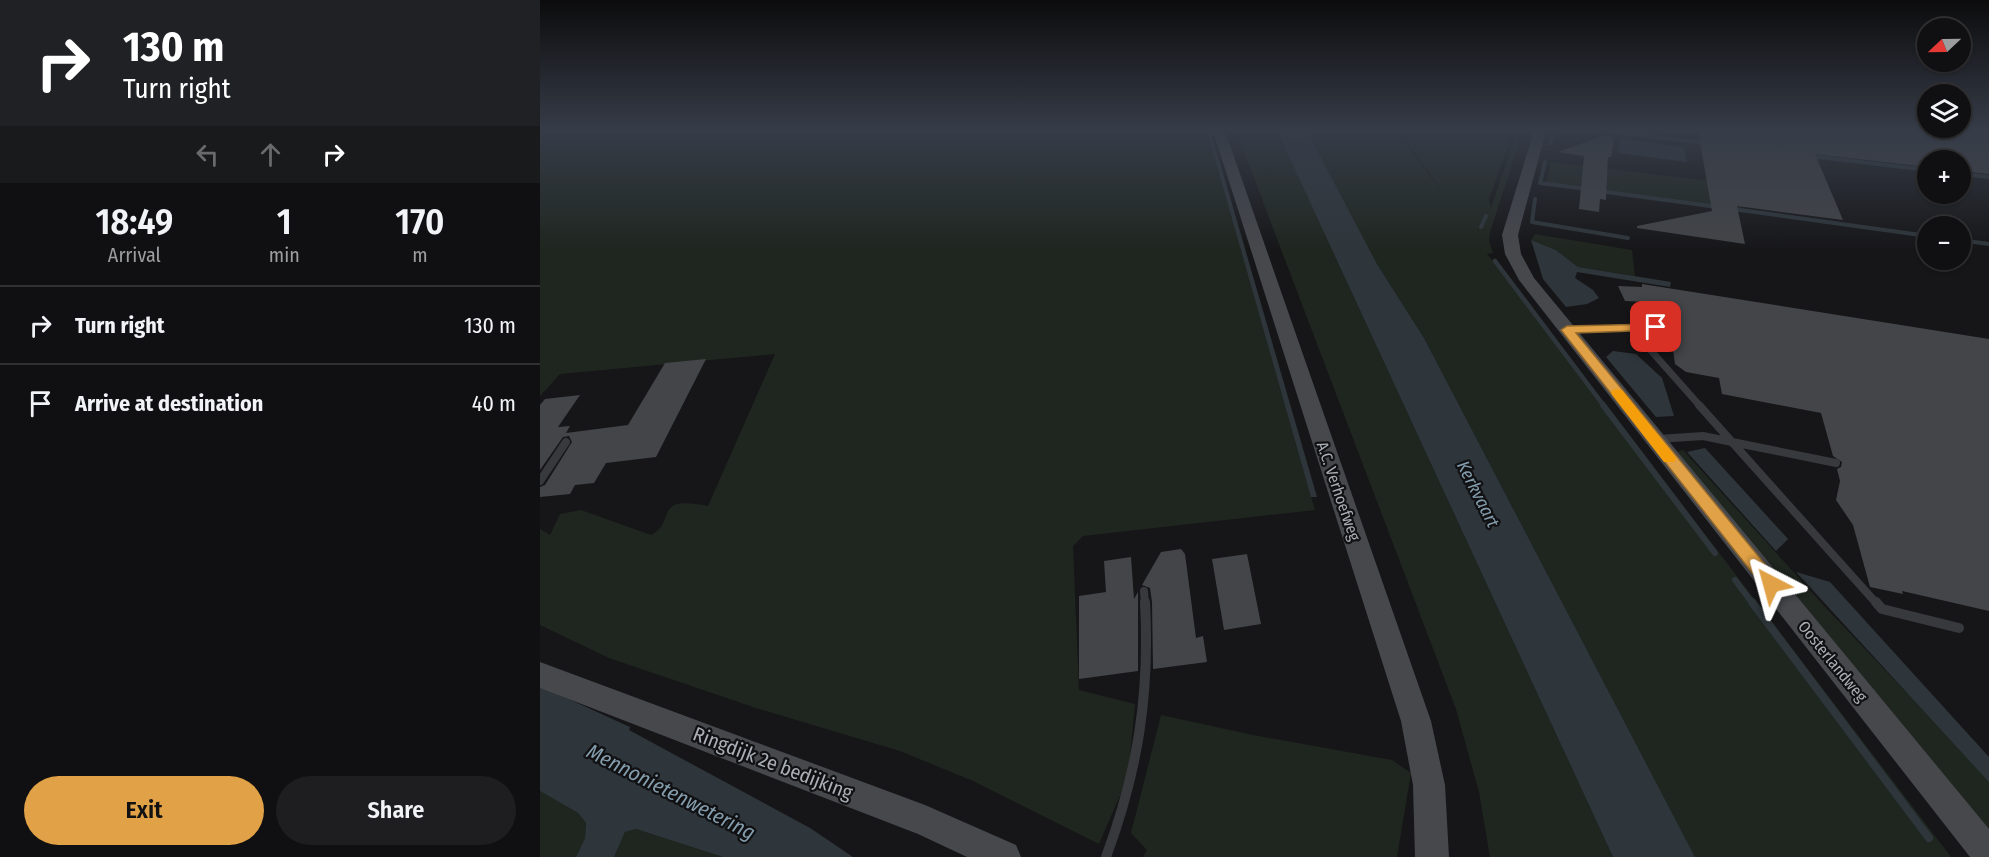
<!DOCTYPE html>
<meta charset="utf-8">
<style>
:root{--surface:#101012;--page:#1e1e20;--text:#f1f3f6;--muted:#9c9d9f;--line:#303032;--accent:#e1a146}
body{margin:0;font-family:"Fira Sans Condensed",sans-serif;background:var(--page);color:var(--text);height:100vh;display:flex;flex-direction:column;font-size:22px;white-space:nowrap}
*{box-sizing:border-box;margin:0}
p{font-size:20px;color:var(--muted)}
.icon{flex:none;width:33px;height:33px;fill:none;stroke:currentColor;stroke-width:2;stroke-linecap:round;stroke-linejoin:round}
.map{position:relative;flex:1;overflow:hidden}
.drawer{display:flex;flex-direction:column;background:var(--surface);width:540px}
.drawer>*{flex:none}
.top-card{background:#202124;color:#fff;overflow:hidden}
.needle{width:39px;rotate:248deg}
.buttons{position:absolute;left:1377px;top:18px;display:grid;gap:12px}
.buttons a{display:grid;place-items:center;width:54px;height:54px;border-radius:50%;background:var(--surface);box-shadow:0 2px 4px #0004,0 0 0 2px var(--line);font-size:30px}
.pin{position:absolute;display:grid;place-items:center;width:51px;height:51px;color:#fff;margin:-26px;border-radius:12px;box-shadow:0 3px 9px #0006}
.me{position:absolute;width:66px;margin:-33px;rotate:321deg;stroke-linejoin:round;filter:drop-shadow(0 0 4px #0008)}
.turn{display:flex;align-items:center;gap:21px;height:126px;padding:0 24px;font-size:27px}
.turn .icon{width:78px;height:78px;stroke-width:2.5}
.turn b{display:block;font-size:42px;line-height:51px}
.lanes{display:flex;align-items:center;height:57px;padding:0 24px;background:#0003;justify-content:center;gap:30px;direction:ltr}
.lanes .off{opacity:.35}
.eta{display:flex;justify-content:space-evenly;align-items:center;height:102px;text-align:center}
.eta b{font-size:36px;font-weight:600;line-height:42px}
.button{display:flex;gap:12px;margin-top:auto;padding:12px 24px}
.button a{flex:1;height:69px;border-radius:36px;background:var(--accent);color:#111;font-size:24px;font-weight:600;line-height:69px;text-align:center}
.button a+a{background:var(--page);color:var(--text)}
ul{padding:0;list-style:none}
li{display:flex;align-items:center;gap:18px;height:78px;padding:0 24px;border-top:2px solid var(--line)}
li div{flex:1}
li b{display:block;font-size:22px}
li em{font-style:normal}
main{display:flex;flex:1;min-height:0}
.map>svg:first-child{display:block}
.green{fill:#1f261f}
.water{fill:#2e363b}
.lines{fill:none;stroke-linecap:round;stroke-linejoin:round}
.stream-far3{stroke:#2e363b;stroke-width:4}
.stream-far2{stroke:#2e363b;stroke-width:4.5}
.stream-far1{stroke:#2e363b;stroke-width:6}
.stream{stroke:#2e363b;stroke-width:8}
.building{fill:#434548}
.lane-far2{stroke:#38393d;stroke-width:7}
.lane-far1{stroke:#38393d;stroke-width:8}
.lane{stroke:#38393d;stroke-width:10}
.secondary{fill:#46484c;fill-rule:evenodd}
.route{fill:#e1a146;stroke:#92692e;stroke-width:1.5}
.slow{fill:#f59e0b}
.labels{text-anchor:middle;stroke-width:4.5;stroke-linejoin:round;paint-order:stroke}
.street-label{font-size:16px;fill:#aaafb7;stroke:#111113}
.water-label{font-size:18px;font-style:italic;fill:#849eae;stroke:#111113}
.near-street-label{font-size:20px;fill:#aaafb7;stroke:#111113}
.near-water-label{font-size:21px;font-style:italic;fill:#849eae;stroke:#111113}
</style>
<main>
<section class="drawer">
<div class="top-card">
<div class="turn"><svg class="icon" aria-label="right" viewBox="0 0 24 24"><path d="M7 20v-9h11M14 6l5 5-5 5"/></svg><div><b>130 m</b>Turn right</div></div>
<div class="lanes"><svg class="icon off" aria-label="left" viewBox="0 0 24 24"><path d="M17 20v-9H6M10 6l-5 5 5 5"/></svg><svg class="icon off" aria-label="ahead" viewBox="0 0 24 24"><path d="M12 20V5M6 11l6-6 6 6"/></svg><svg class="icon" aria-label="right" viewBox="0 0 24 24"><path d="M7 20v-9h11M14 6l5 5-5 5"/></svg></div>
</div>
<div class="eta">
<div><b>18:49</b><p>Arrival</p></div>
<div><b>1</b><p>min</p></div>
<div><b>170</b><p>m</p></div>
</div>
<ul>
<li><svg class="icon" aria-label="right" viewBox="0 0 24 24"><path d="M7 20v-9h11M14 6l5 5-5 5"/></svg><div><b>Turn right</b></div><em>130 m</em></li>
<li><svg class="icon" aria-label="arrive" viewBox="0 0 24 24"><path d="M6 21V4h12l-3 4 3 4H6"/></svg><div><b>Arrive at destination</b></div><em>40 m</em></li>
</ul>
<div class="button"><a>Exit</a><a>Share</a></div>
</section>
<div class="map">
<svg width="1449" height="857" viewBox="0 0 1449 857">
<rect width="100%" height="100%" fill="#161618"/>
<path class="green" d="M0,131H667L775,510L543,536L533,546L539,690L595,704L588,777L559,844L433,781L360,751L216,708L69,658L0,625V529L10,535L20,514L41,510L111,535C138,521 111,495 168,506L235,354L20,374L0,396Z
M696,131H737L1073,857H950L939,792L916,709Z
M767,131H856L907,198L859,131H973L949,200L951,208L977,131H983L950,232L949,241L953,253L947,254L988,302L1411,857H1155L884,338L837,264Z
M1011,162L1170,181L1197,188L1202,210L1006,183Z
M995,234L1092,250L1095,276L1038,267L1016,250L991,240Z
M1143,450L1287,609L1449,779V842L1137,452Z
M621,715L713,735L852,760L871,773L857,857H603L607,850L591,833Z
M0,791L38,813L46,823L45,838L36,857H0Z
M96,829L183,857H74L85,832Z"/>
<path class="water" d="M667,131H670L679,159L777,497H771Z
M737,131H767L837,264L884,338L1155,857H1073Z
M1080,138L1144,147L1147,162L1078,153Z
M991,240L1016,250L1038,267L1131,282L1130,287L1037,272L1035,278L1053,290L1059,298L1047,304L1026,307L1003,279Z
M1073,351L1096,354L1122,378L1134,416L1116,417L1066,357Z
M1165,448L1248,539L1236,551L1147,452Z
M1256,572L1290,582L1449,757V782Z
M0,686L90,727L89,730L270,828L313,857H183L96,829L85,832L74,857H36L45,838L46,823L38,813L0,791Z"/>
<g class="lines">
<path class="stream-far3" d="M1065,131L1165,143
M1010,143L1013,131
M1270,156L1388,170
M1005,162L1000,183L1047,189
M1420,174L1449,177
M1059,191L1178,207
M995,199L992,222L1088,238
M1193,209L1388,236
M941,227L946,216
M1420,240L1449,244"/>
<path class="stream-far2" d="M955,261L1064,406"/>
<path class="stream-far1" d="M1063,405L1175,553
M1195,580L1213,604"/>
<path class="stream" d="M1212,602L1389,838"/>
</g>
<path class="building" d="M1158,131H1449V174L1420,171V160H1388V167L1275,154L1303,220L1197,206L1205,244L1097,228V226L1172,211Z
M1068,134L1074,139L1071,157H1068L1066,200L1060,199L1059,212L1039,209L1044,156L1018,152Z
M1102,284L1449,339V611L1362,591L1363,594L1330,587L1313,525L1296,500L1300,481L1297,469L1301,467L1302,462L1293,456L1281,413L1182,394L1179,378L1146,372L1135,364L1131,335L1136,330L1130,324L1129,303L1085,301L1078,286L1102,287Z
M166,359L116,457L66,463L54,483L35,485L30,494L0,497V487L5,485L32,442L29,436L23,437L0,470V405L5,399L40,395L18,427L30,426L26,433L88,425L125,363Z
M641,549L645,554L656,638L663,636L667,662L613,669L612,602L610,588L602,585L621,552Z
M707,554L721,624L684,630L672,559Z
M591,557L594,599L598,592V671L539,679V596L566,592L564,561Z"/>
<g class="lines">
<path class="lane-far2" d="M1091,328L1130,330
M1029,330L1091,328L1160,406"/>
<path class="lane-far1" d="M1119,439L1163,436L1192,442L1159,405
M1192,442L1337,604
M1192,442L1296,463
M0,481L26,442
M604,591L605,604"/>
<path class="lane" d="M1336,602L1342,609L1419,628
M566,857C598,771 610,694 605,602"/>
<path class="secondary" d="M673,131H685L891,721L905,785L909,857H875L873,785L861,721Z
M994,131H1006L978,235L981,254L994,278L1449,829V857H1430L979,280L965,254L962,235Z
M0,662L385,805L476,845L481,857H427L378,834L0,688Z"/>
</g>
<linearGradient id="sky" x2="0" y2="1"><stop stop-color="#0c0c0d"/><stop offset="0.52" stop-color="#363c48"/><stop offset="1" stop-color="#363c48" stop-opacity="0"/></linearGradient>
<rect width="1449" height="251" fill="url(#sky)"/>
<path class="route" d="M1116,324L1121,327L1120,330L1036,333L1237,579L1239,584L1237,589L1231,591L1225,589L1021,330L1027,326Z"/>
<path class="slow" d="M1077,389L1082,390L1134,455L1136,458L1134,462H1124L1073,396L1071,393L1073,390Z"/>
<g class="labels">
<g class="street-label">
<text transform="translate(799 491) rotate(71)" y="6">A.C. Verhoefweg</text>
<text transform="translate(1293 661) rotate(51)" y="6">Oosterlandweg</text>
</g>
<g class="water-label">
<text transform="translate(938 494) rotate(63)" y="6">Kerkvaart</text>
</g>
<g class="near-street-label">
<text transform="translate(233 763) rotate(21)" y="7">Ringdijk 2e bedijking</text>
</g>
<g class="near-water-label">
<text transform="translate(131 792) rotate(27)" y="7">Mennonietenwetering</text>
</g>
</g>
</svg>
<div class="buttons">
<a><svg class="needle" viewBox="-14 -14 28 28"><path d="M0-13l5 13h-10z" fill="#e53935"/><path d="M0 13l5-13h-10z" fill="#9c9d9f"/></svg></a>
<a><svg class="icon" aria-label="layers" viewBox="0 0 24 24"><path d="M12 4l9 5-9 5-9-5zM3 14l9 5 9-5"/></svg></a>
<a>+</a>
<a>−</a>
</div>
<div class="pin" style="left:1116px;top:327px;background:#d93025"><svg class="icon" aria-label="arrive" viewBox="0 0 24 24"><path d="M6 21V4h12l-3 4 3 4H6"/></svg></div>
<svg class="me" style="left:1231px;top:584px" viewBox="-20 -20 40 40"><path d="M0-17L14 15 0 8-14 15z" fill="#e1a146" stroke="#fff" stroke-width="4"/></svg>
</div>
</main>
